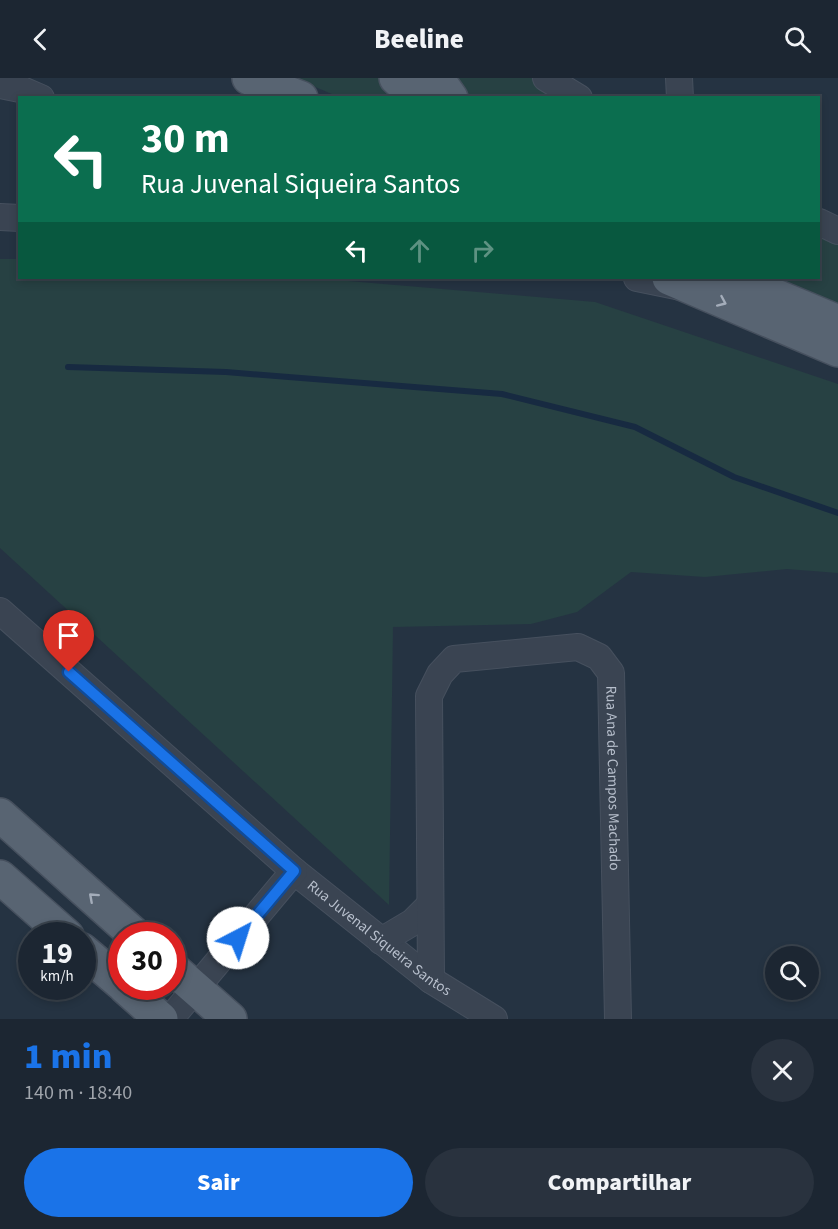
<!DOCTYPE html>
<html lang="pt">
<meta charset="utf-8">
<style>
:root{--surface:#1c2632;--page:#29323e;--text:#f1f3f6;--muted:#a0a5ac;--line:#3a434d;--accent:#1a73e8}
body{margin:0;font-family:"Source Sans 3",sans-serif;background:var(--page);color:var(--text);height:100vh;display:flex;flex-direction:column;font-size:22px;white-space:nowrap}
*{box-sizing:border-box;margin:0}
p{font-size:20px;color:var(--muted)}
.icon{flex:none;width:33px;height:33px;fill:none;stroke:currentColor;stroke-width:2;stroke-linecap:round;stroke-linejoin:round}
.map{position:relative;height:941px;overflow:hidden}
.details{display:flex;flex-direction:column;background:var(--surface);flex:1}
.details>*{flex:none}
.top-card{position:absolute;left:18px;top:18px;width:802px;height:183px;border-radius:0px;box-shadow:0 3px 9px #0003,0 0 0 2px var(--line);background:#0b6e4f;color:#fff;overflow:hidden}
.buttons{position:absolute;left:765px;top:868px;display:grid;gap:12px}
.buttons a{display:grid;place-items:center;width:54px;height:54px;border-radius:50%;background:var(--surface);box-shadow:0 3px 9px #0003,0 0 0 2px var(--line);font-size:30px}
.speed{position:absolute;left:18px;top:844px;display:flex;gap:12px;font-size:30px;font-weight:700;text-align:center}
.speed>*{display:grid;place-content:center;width:78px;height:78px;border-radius:50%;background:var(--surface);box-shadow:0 3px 9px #0003,0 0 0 2px var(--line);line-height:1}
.speed small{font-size:15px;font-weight:400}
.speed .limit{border:9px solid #d22;background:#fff;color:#111}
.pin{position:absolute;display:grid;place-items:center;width:51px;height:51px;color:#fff;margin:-62px -26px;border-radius:50% 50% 50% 0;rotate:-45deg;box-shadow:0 0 6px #0007}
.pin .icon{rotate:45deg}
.me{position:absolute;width:66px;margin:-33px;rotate:40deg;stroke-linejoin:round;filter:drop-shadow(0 0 4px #0008)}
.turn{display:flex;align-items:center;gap:21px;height:126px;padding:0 24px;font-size:27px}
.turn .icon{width:78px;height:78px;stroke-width:2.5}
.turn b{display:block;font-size:42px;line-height:51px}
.lanes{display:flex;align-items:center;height:57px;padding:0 24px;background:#0003;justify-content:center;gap:30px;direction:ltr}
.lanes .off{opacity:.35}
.round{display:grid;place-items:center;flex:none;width:63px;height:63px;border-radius:32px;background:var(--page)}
.headline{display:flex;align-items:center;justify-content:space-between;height:102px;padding:0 24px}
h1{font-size:36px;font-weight:800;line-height:45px;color:var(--accent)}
.cta{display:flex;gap:12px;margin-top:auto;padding:12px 24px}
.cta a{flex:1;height:69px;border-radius:36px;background:var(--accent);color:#fff;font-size:24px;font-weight:800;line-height:69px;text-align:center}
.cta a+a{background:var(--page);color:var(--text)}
header{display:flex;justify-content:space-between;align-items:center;height:78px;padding:0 24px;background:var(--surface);font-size:27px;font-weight:800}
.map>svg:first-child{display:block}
.green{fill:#274143}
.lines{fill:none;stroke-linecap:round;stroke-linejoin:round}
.stream{stroke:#172a41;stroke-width:6}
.minor-casing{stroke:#46505e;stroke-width:28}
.major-casing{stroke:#46505e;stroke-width:36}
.minor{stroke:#3a4452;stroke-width:26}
.major{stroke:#586472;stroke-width:33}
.oneway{stroke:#a4adba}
.route-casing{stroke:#114b97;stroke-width:15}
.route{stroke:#1a73e8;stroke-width:10}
.labels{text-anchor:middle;stroke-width:6;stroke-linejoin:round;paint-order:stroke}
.street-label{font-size:15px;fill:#b7bfcc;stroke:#1e2937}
</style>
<header><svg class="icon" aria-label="back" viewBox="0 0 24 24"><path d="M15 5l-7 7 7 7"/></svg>Beeline<svg class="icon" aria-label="search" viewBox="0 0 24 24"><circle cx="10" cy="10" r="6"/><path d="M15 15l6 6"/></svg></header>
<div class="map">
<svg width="838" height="941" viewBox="0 0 838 941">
<rect width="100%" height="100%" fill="#253342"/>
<path class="green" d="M294,0H378L402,19H339Z
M449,0H534L565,19H469Z
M819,159L838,167V234L763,200H819Z
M0,181H19L20,200H313L595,224L838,306V495L787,491L705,499L631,494L577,534L531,546L393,549L389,827L0,470Z"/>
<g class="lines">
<path class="stream" d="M68,289L226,294L502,316L635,349L734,399L838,435"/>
<defs>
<g id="minor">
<path d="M546,0L579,20"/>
<path d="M679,0L680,20"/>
<path d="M0,7L20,11L41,20"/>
<path d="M0,139L20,140"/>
<path d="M819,144L838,153"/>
<path d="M637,200L686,210"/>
<path id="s1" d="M0,533L294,793L431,902L494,941"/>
<path d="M381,863L413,844L430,827"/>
<path id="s2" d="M431,902L429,618L440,596L454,581L578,569L599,579L611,595L618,941"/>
<path d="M170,941L294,793"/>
</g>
<path id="major" d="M249,0L301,20
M396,0L418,20
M437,0L451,20
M669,200L838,272
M733,200L838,244
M0,737L136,858
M0,799L67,858
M82,872L122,906
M172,890L230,941
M125,909L161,941"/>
</defs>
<use href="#minor" class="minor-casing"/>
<use href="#major" class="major-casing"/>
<use href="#minor" class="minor"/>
<use href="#major" class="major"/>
</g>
<defs><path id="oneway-chevron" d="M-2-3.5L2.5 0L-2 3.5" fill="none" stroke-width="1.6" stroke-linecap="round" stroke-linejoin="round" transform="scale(1.5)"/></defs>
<g class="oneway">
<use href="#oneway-chevron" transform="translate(722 224) rotate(24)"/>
<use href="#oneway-chevron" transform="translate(93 819) rotate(-138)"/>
</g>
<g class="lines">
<defs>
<path id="route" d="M69,594L294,793L238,860"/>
</defs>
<use href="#route" class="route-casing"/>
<use href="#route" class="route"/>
</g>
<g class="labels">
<g class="street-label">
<text dy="5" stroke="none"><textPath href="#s2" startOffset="602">Rua Ana de Campos Machado</textPath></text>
<text dy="5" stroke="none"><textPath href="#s1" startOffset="501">Rua Juvenal Siqueira Santos</textPath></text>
</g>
</g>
</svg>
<div class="buttons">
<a><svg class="icon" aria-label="search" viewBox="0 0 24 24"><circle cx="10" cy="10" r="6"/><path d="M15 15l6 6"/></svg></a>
</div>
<div class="speed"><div>19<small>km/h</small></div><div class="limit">30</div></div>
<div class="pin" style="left:69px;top:594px;background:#d93025"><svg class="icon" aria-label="arrive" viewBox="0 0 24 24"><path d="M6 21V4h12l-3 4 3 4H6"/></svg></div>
<svg class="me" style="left:238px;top:860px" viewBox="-20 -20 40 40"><circle r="19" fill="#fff"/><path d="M0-13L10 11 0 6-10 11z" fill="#1a73e8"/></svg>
<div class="top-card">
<div class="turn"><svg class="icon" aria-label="left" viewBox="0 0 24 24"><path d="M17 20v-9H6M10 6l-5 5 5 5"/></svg><div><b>30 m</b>Rua Juvenal Siqueira Santos</div></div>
<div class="lanes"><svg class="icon" aria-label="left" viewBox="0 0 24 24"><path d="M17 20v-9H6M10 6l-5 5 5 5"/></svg><svg class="icon off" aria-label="ahead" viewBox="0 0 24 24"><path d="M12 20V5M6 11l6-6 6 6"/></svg><svg class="icon off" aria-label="right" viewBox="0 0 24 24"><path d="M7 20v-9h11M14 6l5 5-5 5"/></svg></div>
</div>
</div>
<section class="details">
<div class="headline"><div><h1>1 min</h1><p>140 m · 18:40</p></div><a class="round"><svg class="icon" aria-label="close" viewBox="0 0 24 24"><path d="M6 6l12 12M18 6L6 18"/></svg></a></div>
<div class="cta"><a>Sair</a><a>Compartilhar</a></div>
</section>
